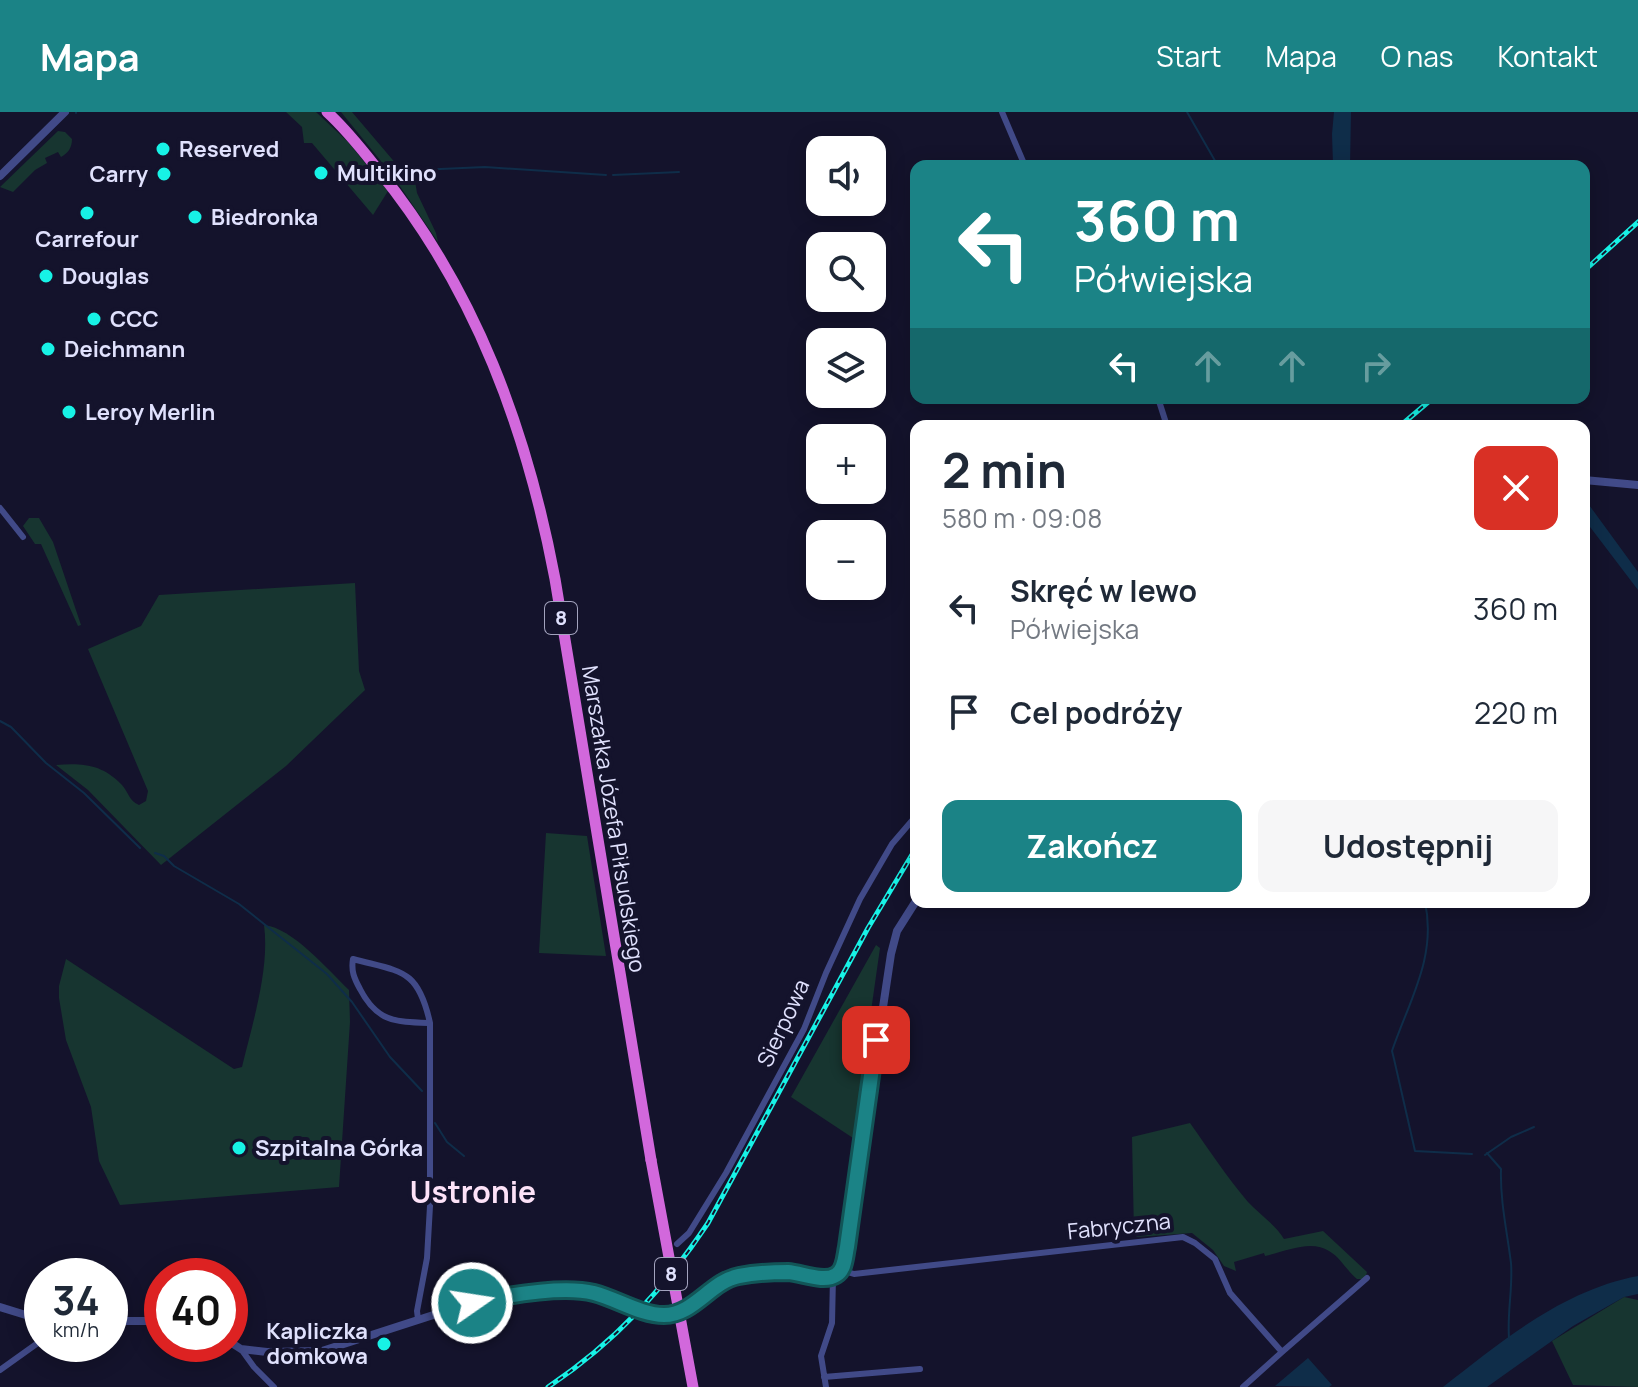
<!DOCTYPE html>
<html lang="pl">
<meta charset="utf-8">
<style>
:root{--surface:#fff;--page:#f6f6f7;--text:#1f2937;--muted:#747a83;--accent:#1b8386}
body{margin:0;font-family:Manrope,sans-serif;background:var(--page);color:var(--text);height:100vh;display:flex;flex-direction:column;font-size:30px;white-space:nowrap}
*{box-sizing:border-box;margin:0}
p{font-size:26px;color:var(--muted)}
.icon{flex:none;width:44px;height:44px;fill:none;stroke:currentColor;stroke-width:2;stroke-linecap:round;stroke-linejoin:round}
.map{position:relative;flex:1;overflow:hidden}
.sheet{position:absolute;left:910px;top:308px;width:680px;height:488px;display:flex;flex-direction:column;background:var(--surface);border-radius:16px;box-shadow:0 4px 20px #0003}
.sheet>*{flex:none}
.banner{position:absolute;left:910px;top:48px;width:680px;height:244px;border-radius:16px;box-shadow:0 4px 20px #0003;background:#1b8386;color:#fff;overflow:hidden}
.tools{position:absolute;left:806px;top:24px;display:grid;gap:16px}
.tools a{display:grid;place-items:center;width:80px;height:80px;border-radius:16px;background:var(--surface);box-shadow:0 4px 20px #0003;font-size:40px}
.speed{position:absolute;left:24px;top:1146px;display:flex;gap:16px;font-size:40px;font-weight:700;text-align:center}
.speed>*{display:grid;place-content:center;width:104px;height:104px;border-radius:50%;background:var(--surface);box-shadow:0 4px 20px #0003;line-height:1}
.speed small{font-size:20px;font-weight:400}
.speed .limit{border:12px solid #d22;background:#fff;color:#111}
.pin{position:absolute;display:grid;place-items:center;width:68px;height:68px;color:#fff;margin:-34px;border-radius:16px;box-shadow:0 4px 12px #0006}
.me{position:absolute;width:88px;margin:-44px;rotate:77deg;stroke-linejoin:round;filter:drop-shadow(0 0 6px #0008)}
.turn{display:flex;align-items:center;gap:28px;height:168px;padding:0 32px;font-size:36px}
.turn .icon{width:104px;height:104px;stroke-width:2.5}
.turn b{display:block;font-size:56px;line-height:68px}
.lanes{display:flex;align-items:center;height:76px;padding:0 32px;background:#0003;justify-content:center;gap:40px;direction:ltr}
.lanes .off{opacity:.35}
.round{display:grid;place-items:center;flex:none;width:84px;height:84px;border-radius:16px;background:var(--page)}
.summary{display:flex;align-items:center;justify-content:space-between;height:136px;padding:0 32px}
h1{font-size:48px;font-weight:700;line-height:60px}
.cta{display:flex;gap:16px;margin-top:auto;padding:16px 32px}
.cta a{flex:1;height:92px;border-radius:16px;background:var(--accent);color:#fff;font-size:32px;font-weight:700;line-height:92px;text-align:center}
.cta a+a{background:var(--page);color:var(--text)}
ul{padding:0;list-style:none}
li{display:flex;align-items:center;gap:24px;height:104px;padding:0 32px}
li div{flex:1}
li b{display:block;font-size:30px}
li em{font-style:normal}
header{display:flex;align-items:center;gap:48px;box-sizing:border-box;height:112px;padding:0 40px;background:var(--accent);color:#fff}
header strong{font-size:38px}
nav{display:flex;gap:44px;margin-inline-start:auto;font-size:28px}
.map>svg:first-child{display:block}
.green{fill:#173530}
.water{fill:#0f2d49}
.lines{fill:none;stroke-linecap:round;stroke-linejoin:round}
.stream{stroke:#0f2d49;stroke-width:2}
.minor{stroke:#414a88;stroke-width:6}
.tertiary{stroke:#414a88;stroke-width:8}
.trunk{stroke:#d268dc;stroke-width:11}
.rail-casing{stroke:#17f2e6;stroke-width:5}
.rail{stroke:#14132c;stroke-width:2;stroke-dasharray:6;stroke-linecap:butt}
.trunk-bridge{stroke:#d268dc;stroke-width:11}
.route-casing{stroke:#125557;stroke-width:20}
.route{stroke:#1b8386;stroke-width:14}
.poi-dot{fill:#17f2e6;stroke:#14132c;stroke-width:3}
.labels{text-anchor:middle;stroke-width:8;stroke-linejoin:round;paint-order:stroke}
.shield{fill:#14132c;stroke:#a3a3be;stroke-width:2}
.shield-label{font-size:20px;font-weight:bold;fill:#e0e1fd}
.poi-label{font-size:22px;font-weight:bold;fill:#e0e1fd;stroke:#14132c;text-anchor:start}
.street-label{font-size:22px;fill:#e0e1fd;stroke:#14132c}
.district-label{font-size:30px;font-weight:bold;fill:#fde2f8;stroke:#14132c}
</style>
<header>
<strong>Mapa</strong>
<nav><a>Start</a><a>Mapa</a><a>O nas</a><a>Kontakt</a></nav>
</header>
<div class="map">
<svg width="1638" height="1275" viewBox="0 0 1638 1275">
<rect width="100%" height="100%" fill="#14132c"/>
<path class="green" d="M286,0H316L348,30L388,79L373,103L312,31H304L302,15Z
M341,0H352L403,60L413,57L417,81L436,121L438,130L393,64Z
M58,19L65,20L72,27C72,36 68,41 61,45L58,40L45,46L47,51L35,58L13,80L0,75Z
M29,406H39L53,430L81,513L78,514L41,432H35L23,414Z
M355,471L359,559L365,578L286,654L161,753L88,678L56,653C82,651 102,652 122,673C129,681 129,689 139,693L146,689L148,679L88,537L141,514L159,483Z
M546,721L587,724L606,844L539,841Z
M264,813C293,816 328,858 349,878L350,910L339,1075L120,1093L99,1049L91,995L66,928L59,886V874L66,847L234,957L242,955C252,913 270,857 264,813Z
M876,833L880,836L853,1026L791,985Z
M1190,1011C1209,1038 1227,1065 1248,1090C1259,1102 1276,1113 1284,1127L1323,1119L1367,1160L1365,1167H1357C1347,1159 1340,1145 1329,1139C1311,1127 1284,1140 1265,1144L1264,1141L1234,1150L1236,1159L1224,1154L1213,1138L1192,1121L1137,1125L1134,1122L1132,1025Z
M1624,1185L1638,1188V1275L1573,1273L1552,1229Z"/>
<path class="water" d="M1334,0H1351L1350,54H1334L1333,52L1332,22Z
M1584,386L1638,460V478L1584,407Z
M1638,1164V1182L1624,1185L1573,1214L1487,1275H1443C1502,1229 1563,1178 1638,1164Z
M1308,1246L1332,1273L1329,1275L1275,1274Z"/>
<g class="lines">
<path class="stream" d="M1187,0L1218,54
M76,1V0
M418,58L485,55L606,63
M613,63L679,60
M0,609L11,615L46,651L84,681L140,736
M155,741L164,744L174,754L239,792L327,862L352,890L390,945L422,979
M1425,790C1437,845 1409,889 1392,939L1394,947L1415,1039L1472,1042
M435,1011L447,1030L464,1044
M1487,1041L1501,1057C1500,1089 1507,1119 1511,1151C1513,1176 1507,1200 1509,1226
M1485,1043L1511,1025L1534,1015"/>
<path class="minor" d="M1002,0L1025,54
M1158,286L1167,314
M0,396L23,425
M677,1132L689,1121L726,1061L804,917L826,861L860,787L892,732L916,704
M841,1158L854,1162L1183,1125L1195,1131L1215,1147L1230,1181L1282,1240L1367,1166
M418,1207L417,1199L427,1146L430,1094V911C418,856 401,860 353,847C351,859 354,866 360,877C377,910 395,910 430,911
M241,1237L254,1255L274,1275
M0,1258L42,1228
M824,1265L920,1257
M826,1275L821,1244L832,1211L833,1165
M1243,1275L1282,1240"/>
<path class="tertiary" d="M0,64L65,0
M1584,368L1638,373
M0,1195L42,1208
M110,1209H162
M230,1230L241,1237L267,1240L322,1239L455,1196L527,1180H589L654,1202L670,1203L700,1188L721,1171L739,1164L791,1160L817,1165H833L841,1158L847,1135L891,842L897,819L916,789"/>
<path class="trunk" d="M327,0C347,18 363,39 379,59C476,178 527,319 555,467L651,1048"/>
<defs>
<path id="rail" d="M1584,159L1638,110
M1400,314L1433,286
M548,1275C614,1231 664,1177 708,1111L868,816L916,736"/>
</defs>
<use href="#rail" class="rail-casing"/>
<use href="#rail" class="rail"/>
<path class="trunk-bridge" d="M651,1048L693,1275"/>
</g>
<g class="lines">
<defs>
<path id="route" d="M472,1191C504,1184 562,1173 594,1181C617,1187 641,1203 664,1203C694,1203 711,1169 739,1164C755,1161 773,1160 788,1160C802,1161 824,1171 836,1163C845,1158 845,1144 847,1135L876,928"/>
</defs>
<use href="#route" class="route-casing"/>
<use href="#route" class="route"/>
</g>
<g class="poi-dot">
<circle cx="163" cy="37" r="8"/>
<circle cx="321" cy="61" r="8"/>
<circle cx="164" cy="62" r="8"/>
<circle cx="87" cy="101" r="8"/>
<circle cx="195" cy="105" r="8"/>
<circle cx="46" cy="164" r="8"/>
<circle cx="94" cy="207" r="8"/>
<circle cx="48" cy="237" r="8"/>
<circle cx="69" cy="300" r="8"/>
<circle cx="239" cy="1036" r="8"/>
<circle cx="384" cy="1232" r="8"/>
</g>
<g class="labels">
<g class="shield">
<rect x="545" y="490" width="32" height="32" rx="6"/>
<rect x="655" y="1146" width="32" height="32" rx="6"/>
</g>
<g class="shield-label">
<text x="561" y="513">8</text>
<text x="671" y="1169">8</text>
</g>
<g class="poi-label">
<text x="179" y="45">Reserved</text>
<text x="337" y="69">Multikino</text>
<text x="148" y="70" text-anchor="end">Carry</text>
<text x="211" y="113">Biedronka</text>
<text x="87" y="135" text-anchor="middle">Carrefour</text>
<text x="62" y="172">Douglas</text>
<text x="110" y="215">CCC</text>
<text x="64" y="245">Deichmann</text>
<text x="85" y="308">Leroy Merlin</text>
<text x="255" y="1044">Szpitalna Górka</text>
<text x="368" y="1227" text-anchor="end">Kapliczka<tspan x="368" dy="25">domkowa</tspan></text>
</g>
<g class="street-label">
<text transform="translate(614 707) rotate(81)" y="8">Marszałka Józefa Piłsudskiego</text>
<text transform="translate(783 911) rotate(-65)" y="8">Sierpowa</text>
<text transform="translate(1119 1114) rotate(-6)" y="8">Fabryczna</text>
</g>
<g class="district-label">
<text x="473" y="1091">Ustronie</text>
</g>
</g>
</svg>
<div class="tools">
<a><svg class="icon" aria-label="sound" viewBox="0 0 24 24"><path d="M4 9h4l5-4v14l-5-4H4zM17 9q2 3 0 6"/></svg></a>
<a><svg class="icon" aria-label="search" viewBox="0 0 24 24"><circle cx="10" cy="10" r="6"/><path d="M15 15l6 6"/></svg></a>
<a><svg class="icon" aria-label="layers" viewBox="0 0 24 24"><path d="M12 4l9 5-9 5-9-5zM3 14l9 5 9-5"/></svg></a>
<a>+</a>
<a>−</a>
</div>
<div class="speed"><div>34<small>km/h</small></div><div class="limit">40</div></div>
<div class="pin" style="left:876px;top:928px;background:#d93025"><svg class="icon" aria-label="arrive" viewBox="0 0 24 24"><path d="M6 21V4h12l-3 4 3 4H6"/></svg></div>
<svg class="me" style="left:472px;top:1191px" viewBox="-20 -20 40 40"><circle r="17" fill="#1b8386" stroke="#fff" stroke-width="3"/><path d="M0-11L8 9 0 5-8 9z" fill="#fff"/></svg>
<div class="banner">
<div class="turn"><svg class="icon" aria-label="left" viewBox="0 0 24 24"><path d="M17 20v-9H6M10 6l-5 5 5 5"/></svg><div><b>360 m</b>Półwiejska</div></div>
<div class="lanes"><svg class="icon" aria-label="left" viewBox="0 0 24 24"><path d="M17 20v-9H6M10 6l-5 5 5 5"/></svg><svg class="icon off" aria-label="ahead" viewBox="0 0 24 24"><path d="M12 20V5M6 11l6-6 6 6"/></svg><svg class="icon off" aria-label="ahead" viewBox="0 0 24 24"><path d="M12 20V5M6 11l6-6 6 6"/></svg><svg class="icon off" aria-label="right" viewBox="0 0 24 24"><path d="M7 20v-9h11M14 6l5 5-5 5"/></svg></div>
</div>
<section class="sheet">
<div class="summary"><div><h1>2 min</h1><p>580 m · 09:08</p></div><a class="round" style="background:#d93025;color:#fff"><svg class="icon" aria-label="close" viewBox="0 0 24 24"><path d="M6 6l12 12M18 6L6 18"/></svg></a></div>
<ul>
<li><svg class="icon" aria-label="left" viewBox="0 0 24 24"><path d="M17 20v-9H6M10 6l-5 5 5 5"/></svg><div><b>Skręć w lewo</b><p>Półwiejska</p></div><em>360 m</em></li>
<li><svg class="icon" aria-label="arrive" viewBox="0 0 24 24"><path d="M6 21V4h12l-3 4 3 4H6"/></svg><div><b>Cel podróży</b></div><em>220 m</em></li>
</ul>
<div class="cta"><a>Zakończ</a><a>Udostępnij</a></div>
</section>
</div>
